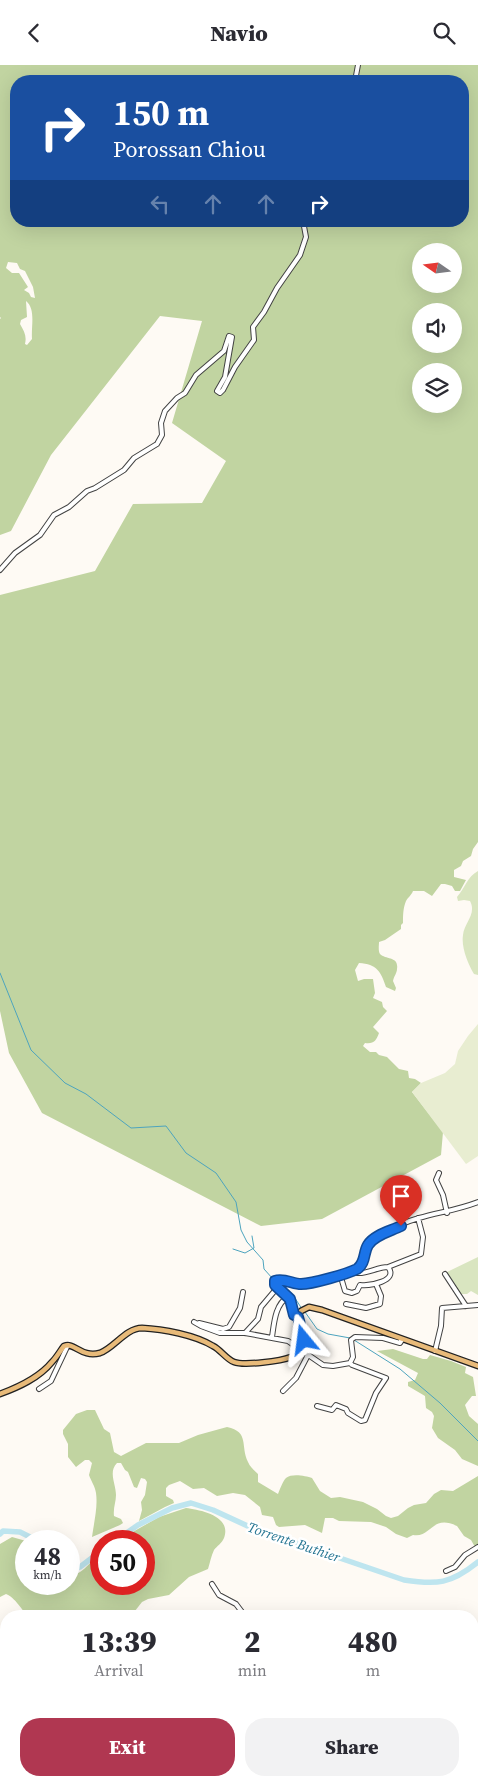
<!DOCTYPE html>
<style>
:root{--surface:#fff;--page:#f2f2f3;--text:#2b2b33;--muted:#7c7c81;--accent:#b03751}
body{margin:0;font-family:"Source Serif 4",serif;background:var(--page);color:var(--text);height:100vh;display:flex;flex-direction:column;font-size:19px;white-space:nowrap}
*{box-sizing:border-box;margin:0}
p{font-size:16px;color:var(--muted)}
.icon{flex:none;width:28px;height:28px;fill:none;stroke:currentColor;stroke-width:2;stroke-linecap:round;stroke-linejoin:round}
.map{position:relative;flex:1;overflow:hidden}
.sheet{position:absolute;left:0px;top:1545px;width:479px;height:176px;display:flex;flex-direction:column;background:var(--surface);border-radius:20px 20px 0 0;box-shadow:0 5px 20px #0002}
.sheet>*{flex:none}
.guide{position:absolute;left:10px;top:10px;width:459px;height:152px;border-radius:20px;box-shadow:0 5px 20px #0002;background:#1a4fa0;color:#fff;overflow:hidden}
.needle{width:32px;rotate:284deg}
.fabs{position:absolute;left:412px;top:178px;display:grid;gap:10px}
.fabs a{display:grid;place-items:center;width:50px;height:50px;border-radius:50%;background:var(--surface);box-shadow:0 5px 20px #0002;font-size:25px}
.speed{position:absolute;left:15px;top:1465px;display:flex;gap:10px;font-size:25px;font-weight:700;text-align:center}
.speed>*{display:grid;place-content:center;width:65px;height:65px;border-radius:50%;background:var(--surface);box-shadow:0 5px 20px #0002;line-height:1}
.speed small{font-size:12px;font-weight:400}
.speed .limit{border:8px solid #d22;background:#fff;color:#111}
.pin{position:absolute;display:grid;place-items:center;width:42px;height:42px;color:#fff;margin:-51px -21px;border-radius:50% 50% 50% 0;rotate:-45deg;box-shadow:0 0 5px #0007}
.pin .icon{rotate:45deg}
.me{position:absolute;width:55px;margin:-28px;rotate:344deg;stroke-linejoin:round;filter:drop-shadow(0 0 4px #0008)}
.turn{display:flex;align-items:center;gap:18px;height:105px;padding:0 20px;font-size:22px}
.turn .icon{width:65px;height:65px;stroke-width:2.5}
.turn b{display:block;font-size:35px;line-height:42px}
.lanes{display:flex;align-items:center;height:48px;padding:0 20px;background:#0003;justify-content:center;gap:25px;direction:ltr}
.lanes .off{opacity:.35}
.eta{display:flex;justify-content:space-evenly;align-items:center;height:85px;text-align:center}
.eta b{font-size:30px;font-weight:800;line-height:35px}
.primary-button{display:flex;gap:10px;margin-top:auto;padding:10px 20px}
.primary-button a{flex:1;height:58px;border-radius:20px;background:var(--accent);color:#fff;font-size:20px;font-weight:800;line-height:58px;text-align:center}
.primary-button a+a{background:var(--page);color:var(--text)}
header{display:flex;justify-content:space-between;align-items:center;height:65px;padding:0 20px;background:var(--surface);font-size:22px;font-weight:800}
.map>svg:first-child{display:block}
.green{fill:#d9e5c0}
.forest{fill:#c1d4a1;fill-rule:evenodd}
.pitch{fill:#e8edd1}
.lines{fill:none;stroke-linecap:round;stroke-linejoin:round}
.stream{stroke:#4da4be;stroke-width:1}
.river{stroke:#bee5ef;stroke-width:5.5}
.highway-tunnel{stroke:#dad7d2;stroke-width:5;stroke-dasharray:5 2.5;stroke-linecap:butt}
.minor-casing{stroke:#434343;stroke-width:6}
.major-casing{stroke:#212121;stroke-width:7}
.minor{stroke:#fff;stroke-width:4}
.major{stroke:#e8ba79;stroke-width:4.5}
.route-casing{stroke:#114b97;stroke-width:12}
.route{stroke:#1a73e8;stroke-width:9}
.labels{text-anchor:middle;stroke-width:5;stroke-linejoin:round;paint-order:stroke}
.water-label{font-size:14px;font-style:italic;fill:#277693;stroke:#fff}
</style>
<header><svg class="icon" aria-label="back" viewBox="0 0 24 24"><path d="M15 5l-7 7 7 7"/></svg>Navio<svg class="icon" aria-label="search" viewBox="0 0 24 24"><circle cx="10" cy="10" r="6"/><path d="M15 15l6 6"/></svg></header>
<div class="map">
<svg width="478" height="1721" viewBox="0 0 478 1721">
<rect width="100%" height="100%" fill="#fefaf4"/>
<path class="green" d="M478,806V910L474,909C468,899 461,882 463,870C464,858 477,849 470,836L464,835L458,836L457,832C465,823 467,812 478,806Z
M478,1192V1230L471,1226L467,1229H459L447,1210V1207Z"/>
<path class="forest" d="M0,0H478V777L473,784L471,791L463,796L461,801L454,805V812L466,815L460,826H455L452,821L445,819H441L432,831L424,826H413C411,831 408,832 406,836C403,843 403,851 403,858L401,860V864L385,875L379,877C379,880 378,886 380,889C386,895 399,891 397,904C397,908 394,911 393,916L396,923L395,926L386,922C381,907 377,899 359,898L355,905L358,916L364,914H373L375,928L373,933L382,937L383,942L387,946L373,962L379,968C376,976 374,979 365,978L363,981L370,987H376L379,990L387,992L399,1004L408,1006L409,1013L415,1014L421,1018L412,1027L443,1067L441,1090L322,1154L261,1161L42,1048L9,988L0,946V530L95,506L133,439L202,438L226,396L172,358L202,256L160,251L51,390L11,466L0,470V254L1,253L0,252ZM16,16H462V156H16ZM421,186H454V219H421ZM8,197L17,198L20,204L25,206L33,222L35,233L31,232L29,228L24,225L28,222L19,208H12L6,203ZM26,236C36,244 31,261 32,274L27,280L25,279C27,271 24,266 20,259L21,255L27,252ZM421,246H454V279H421ZM421,306H454V339H421Z
M393,1284L423,1294H427L430,1290L451,1296L466,1302L465,1308L473,1312L476,1331H472L465,1340L469,1351L478,1359V1401L462,1394L455,1385L438,1373L432,1363L434,1351L432,1347L426,1343L425,1331L408,1321V1317L415,1315L418,1308L377,1286Z
M87,1345H95L104,1364L110,1368L114,1387L121,1391L146,1378H179L198,1370L227,1362C250,1367 240,1381 248,1397C250,1402 255,1406 258,1409V1417L278,1429C280,1424 283,1416 286,1413C292,1408 306,1411 312,1413L320,1426L331,1433L340,1432L363,1437L377,1444L386,1451L391,1453L398,1451L408,1443L414,1440L426,1438L434,1429L441,1425L453,1426L478,1411V1480L475,1482L471,1475L464,1471L457,1461C431,1449 432,1473 413,1470L407,1473L396,1469L386,1462L371,1457L339,1456L333,1453H325L322,1468L305,1460L279,1462L276,1460L273,1452L262,1450L260,1442L245,1430L233,1428L217,1431L204,1423L193,1424L180,1416L169,1420L166,1423V1431L173,1435L174,1438L165,1442L139,1456L142,1445L141,1437L145,1430L147,1417L145,1414L141,1413L137,1423L134,1422L128,1407L125,1405L121,1398H117C108,1407 116,1419 116,1430C116,1437 113,1443 114,1451L121,1454L123,1458L120,1460L92,1472C94,1457 98,1442 96,1428C95,1421 91,1416 89,1410L92,1398L89,1395H85L76,1402L68,1392V1379L63,1369V1365L76,1349Z
M186,1443C201,1445 232,1451 224,1473C222,1478 217,1481 214,1485C211,1491 210,1498 208,1504L189,1512L169,1530L148,1534L142,1537L131,1551H62L52,1546C45,1548 37,1552 31,1551C23,1550 18,1534 6,1529L0,1532V1479L12,1472L26,1476V1519H69V1511C84,1509 90,1496 101,1488V1519H144V1476H117L159,1452Z"/>
<path class="pitch" d="M478,959V1091L466,1099L412,1027L421,1018L445,1008L455,999L458,986L468,971Z"/>
<g class="lines">
<path class="stream" d="M0,908L31,985L65,1018L86,1029L131,1063L166,1061L186,1088L216,1108L236,1137L241,1165L247,1177L263,1195L264,1204L273,1214
M233,1184L245,1188L254,1183L252,1171
M277,1218L293,1230L302,1244
M305,1247L317,1264L328,1269L350,1273
M354,1275L400,1304L440,1338L478,1376"/>
<path class="river" d="M0,1469L3,1466L20,1467L38,1476
M115,1476L138,1460L172,1443L191,1438L213,1445L252,1463L404,1515C437,1520 451,1519 478,1497
M69,1504L80,1502L101,1486"/>
<path class="highway-tunnel" d="M0,1627L6,1629
M116,1715L121,1721"/>
<defs>
<path id="minor" d="M355,16L358,0
M0,505L15,488L40,470L54,450L69,442L87,426L95,423L124,405L134,393L157,379L162,370L161,358L165,346L177,333L185,328L196,310L224,286L229,271L232,272L225,312L217,326L220,328L223,325L235,302L254,275L253,262L264,247L277,223L300,190L306,172L303,156
M439,1108L436,1115L443,1130L447,1148
M388,1202L421,1189L423,1172L418,1153
M340,1209L345,1226L352,1228L357,1226L360,1220C370,1221 399,1216 388,1202C377,1202 368,1209 357,1208L355,1205
M445,1209L466,1241
M288,1232L275,1220V1216C284,1213 293,1219 301,1219C316,1219 340,1211 353,1205C368,1200 362,1182 373,1174C386,1166 404,1157 419,1153C440,1147 457,1145 478,1137
M346,1239L366,1243L380,1239L381,1231L376,1219
M194,1257L201,1261L220,1268H245L288,1276L323,1300L333,1301L350,1298L353,1292L351,1275L355,1272L383,1273L400,1278L402,1275
M199,1258L223,1264L229,1262L240,1243L243,1227
M245,1268L258,1254L261,1242L277,1223
M272,1272C274,1259 275,1239 288,1232L292,1237L294,1250L298,1252
M435,1286L441,1261L442,1243L478,1240
M39,1324L51,1316L68,1280
M283,1326L296,1313L308,1290
M317,1341L332,1345L336,1340L346,1344L348,1348L361,1356L365,1355L376,1328L386,1313L352,1300L350,1298
M446,1506L455,1502L465,1490L478,1482
M212,1519L219,1530L236,1539L245,1551
M472,1661L478,1664"/>
<path id="major" d="M0,1329C19,1322 39,1313 52,1297C57,1292 60,1286 64,1281C75,1277 81,1293 100,1288C114,1283 126,1263 142,1263C163,1264 195,1270 213,1281C221,1285 226,1294 234,1297C244,1301 281,1296 291,1292C297,1289 302,1284 303,1278C305,1269 300,1260 298,1252L301,1246L309,1242L322,1245L478,1301
M0,1602L6,1603
M0,1607L6,1608
M472,1619H478"/>
</defs>
<use href="#minor" class="minor-casing"/>
<use href="#major" class="major-casing"/>
<use href="#minor" class="minor"/>
<use href="#major" class="major"/>
</g>
<g class="lines">
<defs>
<path id="route" d="M304,1275L298,1252L294,1250L290,1234L275,1220V1216C284,1213 293,1219 301,1219C312,1219 347,1209 357,1204C366,1198 363,1188 368,1180C374,1170 391,1166 401,1161"/>
</defs>
<use href="#route" class="route-casing"/>
<use href="#route" class="route"/>
</g>
<g class="labels">
<g class="water-label">
<text transform="translate(294 1477) rotate(19)" y="5">Torrente Buthier</text>
</g>
</g>
</svg>
<div class="fabs">
<a><svg class="needle" viewBox="-14 -14 28 28"><path d="M0-13l5 13h-10z" fill="#e53935"/><path d="M0 13l5-13h-10z" fill="#7c7c81"/></svg></a>
<a><svg class="icon" aria-label="sound" viewBox="0 0 24 24"><path d="M4 9h4l5-4v14l-5-4H4zM17 9q2 3 0 6"/></svg></a>
<a><svg class="icon" aria-label="layers" viewBox="0 0 24 24"><path d="M12 4l9 5-9 5-9-5zM3 14l9 5 9-5"/></svg></a>
</div>
<div class="speed"><div>48<small>km/h</small></div><div class="limit">50</div></div>
<div class="pin" style="left:401px;top:1161px;background:#d93025"><svg class="icon" aria-label="arrive" viewBox="0 0 24 24"><path d="M6 21V4h12l-3 4 3 4H6"/></svg></div>
<svg class="me" style="left:304px;top:1275px" viewBox="-20 -20 40 40"><path d="M0-17L14 15 0 8-14 15z" fill="#1a73e8" stroke="#fff" stroke-width="4"/></svg>
<div class="guide">
<div class="turn"><svg class="icon" aria-label="right" viewBox="0 0 24 24"><path d="M7 20v-9h11M14 6l5 5-5 5"/></svg><div><b>150 m</b>Porossan Chiou</div></div>
<div class="lanes"><svg class="icon off" aria-label="left" viewBox="0 0 24 24"><path d="M17 20v-9H6M10 6l-5 5 5 5"/></svg><svg class="icon off" aria-label="ahead" viewBox="0 0 24 24"><path d="M12 20V5M6 11l6-6 6 6"/></svg><svg class="icon off" aria-label="ahead" viewBox="0 0 24 24"><path d="M12 20V5M6 11l6-6 6 6"/></svg><svg class="icon" aria-label="right" viewBox="0 0 24 24"><path d="M7 20v-9h11M14 6l5 5-5 5"/></svg></div>
</div>
<section class="sheet">
<div class="eta">
<div><b>13:39</b><p>Arrival</p></div>
<div><b>2</b><p>min</p></div>
<div><b>480</b><p>m</p></div>
</div>
<div class="primary-button"><a>Exit</a><a>Share</a></div>
</section>
</div>
